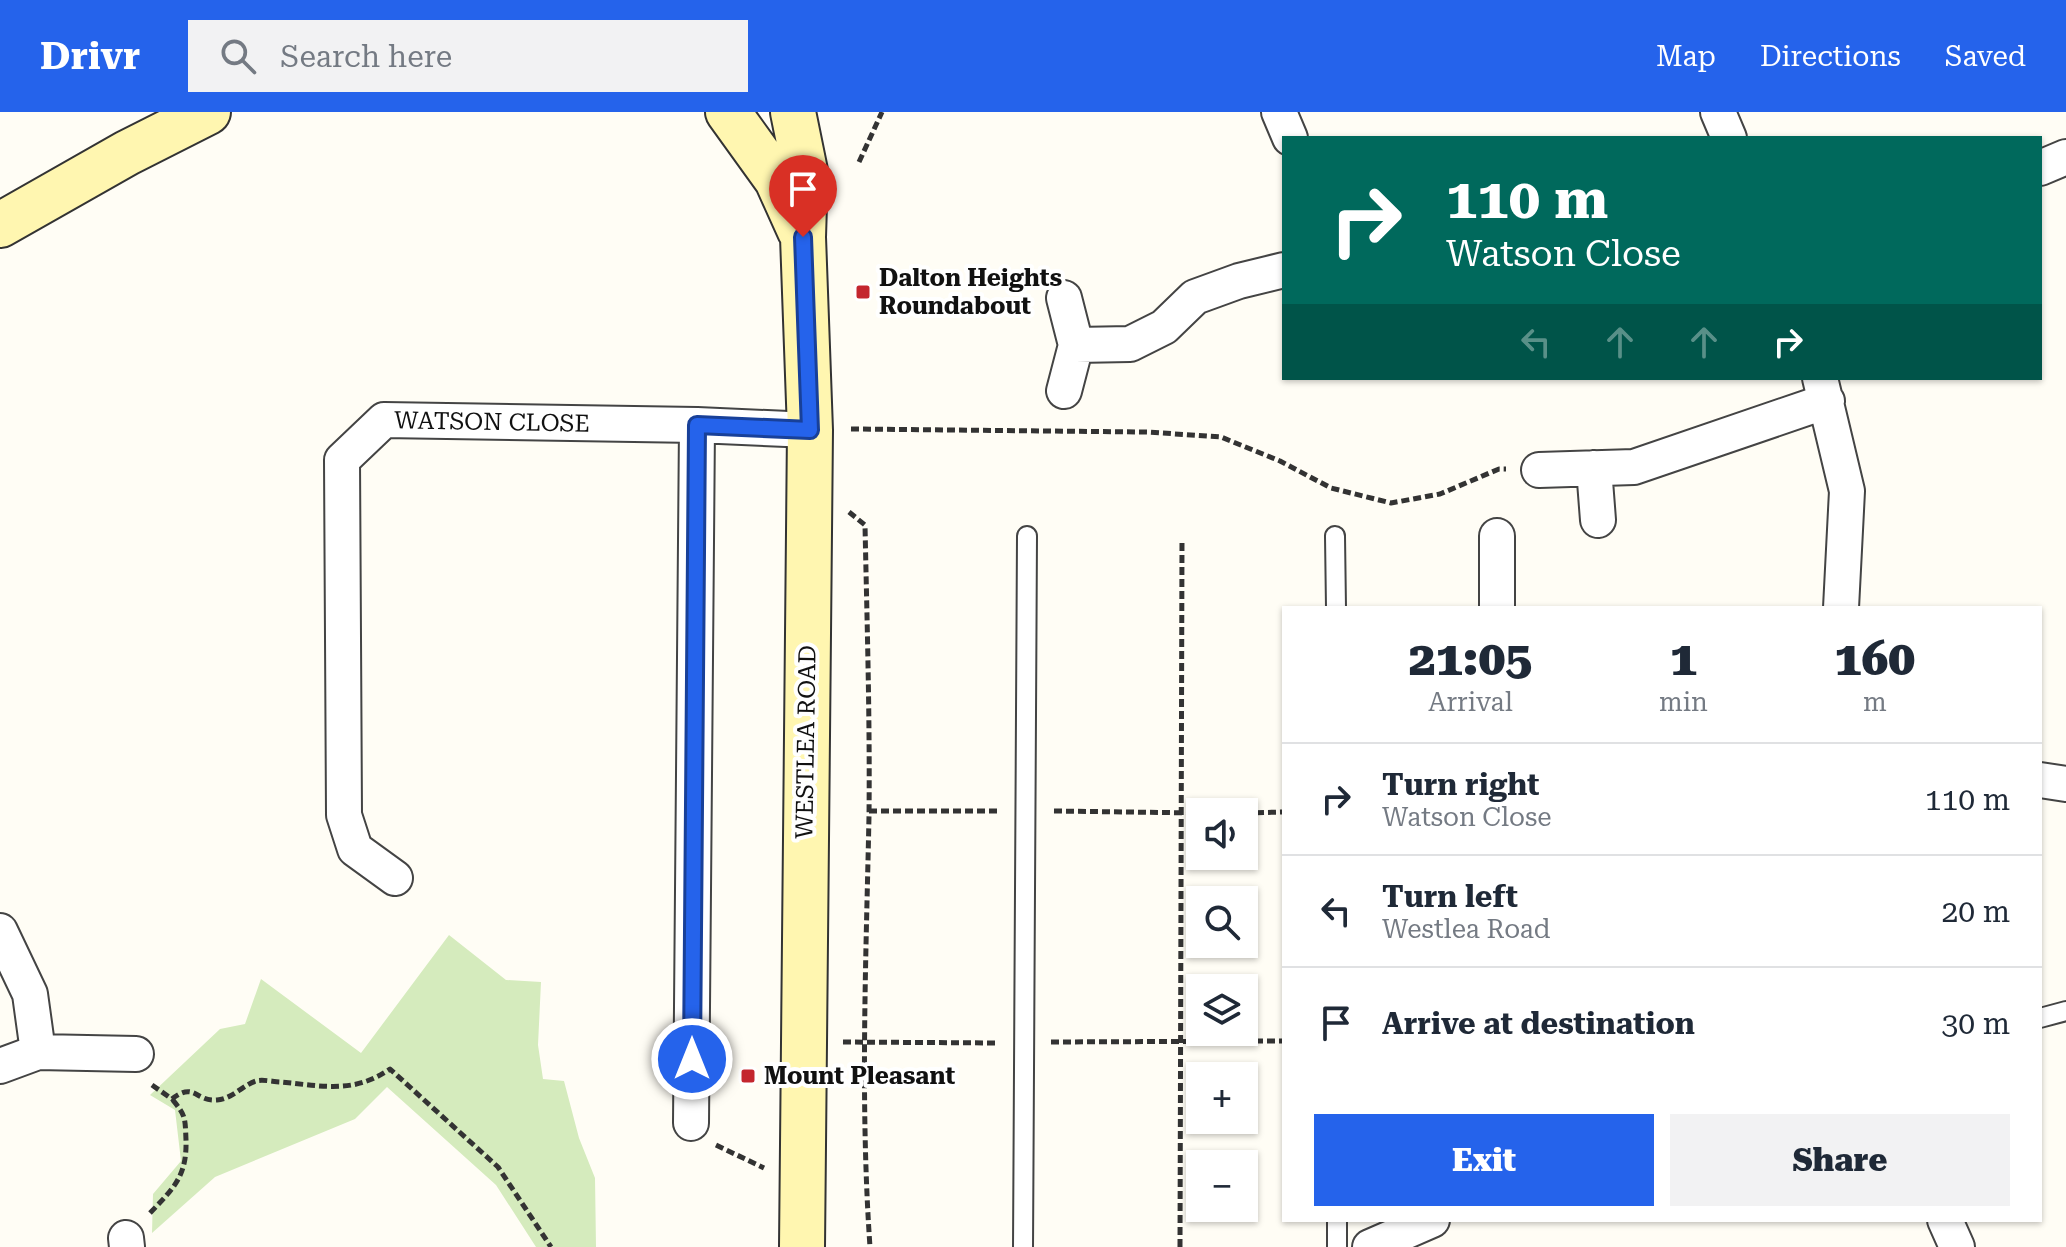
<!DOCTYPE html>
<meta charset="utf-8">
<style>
:root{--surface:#fff;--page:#f2f2f3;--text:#1f2937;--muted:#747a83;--line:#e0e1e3;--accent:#2563eb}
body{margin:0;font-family:"Roboto Serif",serif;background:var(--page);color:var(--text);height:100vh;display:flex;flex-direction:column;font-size:30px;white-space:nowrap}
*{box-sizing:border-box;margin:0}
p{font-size:26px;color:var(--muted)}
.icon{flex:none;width:44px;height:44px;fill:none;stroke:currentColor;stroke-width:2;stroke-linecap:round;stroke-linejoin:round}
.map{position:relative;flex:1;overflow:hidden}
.drawer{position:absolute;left:1282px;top:494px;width:760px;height:616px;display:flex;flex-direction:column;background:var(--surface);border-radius:0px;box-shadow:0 2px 6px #0004}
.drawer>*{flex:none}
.hud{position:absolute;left:1282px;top:24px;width:760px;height:244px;border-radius:0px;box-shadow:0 2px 6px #0004;background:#00695c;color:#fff;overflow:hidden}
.buttons{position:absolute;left:1186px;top:686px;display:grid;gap:16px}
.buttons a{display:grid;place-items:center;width:72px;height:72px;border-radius:0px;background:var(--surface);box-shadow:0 2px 6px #0004;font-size:40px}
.pin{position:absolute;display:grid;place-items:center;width:68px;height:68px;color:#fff;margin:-82px -34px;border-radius:50% 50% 50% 0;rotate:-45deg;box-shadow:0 0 8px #0007}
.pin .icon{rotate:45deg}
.me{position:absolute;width:88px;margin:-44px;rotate:0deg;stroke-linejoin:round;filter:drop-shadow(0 0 6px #0008)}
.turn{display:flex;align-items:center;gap:28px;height:168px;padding:0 32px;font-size:36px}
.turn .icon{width:104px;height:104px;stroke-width:2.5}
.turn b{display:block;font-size:56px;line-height:68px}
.lanes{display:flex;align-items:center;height:76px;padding:0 32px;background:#0003;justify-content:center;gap:40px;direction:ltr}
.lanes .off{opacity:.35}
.eta{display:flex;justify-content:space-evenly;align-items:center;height:136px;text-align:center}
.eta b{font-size:48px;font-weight:800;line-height:56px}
.button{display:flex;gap:16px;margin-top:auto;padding:16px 32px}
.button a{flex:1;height:92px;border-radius:0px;background:var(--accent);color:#fff;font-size:32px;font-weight:800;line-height:92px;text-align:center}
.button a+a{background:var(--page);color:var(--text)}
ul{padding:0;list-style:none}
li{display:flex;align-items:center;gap:24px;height:112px;padding:0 32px;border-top:2px solid var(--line)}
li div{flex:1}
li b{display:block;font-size:30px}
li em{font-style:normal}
header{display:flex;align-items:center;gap:48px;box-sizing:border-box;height:112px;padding:0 40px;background:var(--accent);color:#fff}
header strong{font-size:38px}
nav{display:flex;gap:44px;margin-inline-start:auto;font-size:28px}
.search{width:560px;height:72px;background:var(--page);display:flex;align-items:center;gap:20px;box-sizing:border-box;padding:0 28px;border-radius:0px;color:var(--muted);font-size:30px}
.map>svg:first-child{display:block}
.green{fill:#d5ebbd}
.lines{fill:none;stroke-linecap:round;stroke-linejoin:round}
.service-casing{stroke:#444;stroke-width:22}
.minor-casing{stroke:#444;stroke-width:38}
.secondary-casing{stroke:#333;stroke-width:48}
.path{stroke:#333;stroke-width:5;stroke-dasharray:8 4;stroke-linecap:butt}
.service{stroke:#fff;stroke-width:18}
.minor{stroke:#fff;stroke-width:34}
.secondary{stroke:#fff6b0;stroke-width:44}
.route-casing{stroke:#184099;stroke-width:20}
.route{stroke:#2563eb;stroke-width:14}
.poi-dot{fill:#c4262e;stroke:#fff;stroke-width:3}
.labels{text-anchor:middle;stroke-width:8;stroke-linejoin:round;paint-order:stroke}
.poi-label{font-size:24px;font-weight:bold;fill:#111;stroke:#fff;text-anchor:start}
.street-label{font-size:24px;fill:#111;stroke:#fff}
</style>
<header>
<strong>Drivr</strong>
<div class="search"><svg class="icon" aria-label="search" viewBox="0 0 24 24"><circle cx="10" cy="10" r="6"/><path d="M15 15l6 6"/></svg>Search here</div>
<nav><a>Map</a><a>Directions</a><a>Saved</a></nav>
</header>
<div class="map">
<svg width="2066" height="1135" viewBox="0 0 2066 1135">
<rect width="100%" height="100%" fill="#fffdf5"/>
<path class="green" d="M449,823L506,868L541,870L538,933L543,967L564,969L579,1026L595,1066L596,1135H536L496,1073L387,975L355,1007L215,1065L152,1121L153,1082L181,1049L175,998L150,983L220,917L245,912L261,867L361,941Z"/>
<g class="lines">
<defs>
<path id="service" d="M1335,424L1336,496
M2040,906L2066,899
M1337,1108V1135
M1023,1135L1027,424"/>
<path id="minor" d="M1279,0L1290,26
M1718,0L1729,26
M2040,56L2066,45
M1076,233L1130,232L1164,215L1195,185L1239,169L1284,158
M1820,266L1847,379L1841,496
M1064,279L1076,233L1064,186
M1594,356L1598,408
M1539,358L1634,355L1827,289
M1497,496V424
M2040,668L2066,672
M395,766L355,737L344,703L342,348L384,308L697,313L810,318
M0,819L30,882L38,940L0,954
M38,940L136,942
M691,1011L697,313
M1945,1108L1957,1135
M126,1126L127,1135
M1370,1135L1432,1108"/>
<path id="secondary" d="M728,0L777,68L800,119
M793,0L805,59L803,125L810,318L802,1135
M0,113L127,41L208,0"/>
</defs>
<use href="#service" class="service-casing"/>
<use href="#minor" class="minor-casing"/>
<use href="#secondary" class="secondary-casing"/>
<path class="path" d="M859,50L882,0
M851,317L1147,320L1221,325L1280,349L1331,376L1391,391L1440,382L1499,357H1506
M849,400L865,413C867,510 870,607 869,704C866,848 860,992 870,1135
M869,699H1000
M1054,699L1200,701
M1244,701L1284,700
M843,930L997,931
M1051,930L1284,929
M152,973L172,987C195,969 195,990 217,988C232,987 243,973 256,969C263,967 274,970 281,970C323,974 354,982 390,957L498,1055L551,1135
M716,1033L764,1056
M150,1101C174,1076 187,1064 186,1028C185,1005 186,1004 172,987
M1180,1135L1182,428"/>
<use href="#service" class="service"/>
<use href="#minor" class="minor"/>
<use href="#secondary" class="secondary"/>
</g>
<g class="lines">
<defs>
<path id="route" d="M692,947L697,313L810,318L803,125"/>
</defs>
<use href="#route" class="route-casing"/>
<use href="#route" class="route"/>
</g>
<g class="poi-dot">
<rect x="855" y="172" width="16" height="16" rx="4"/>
<rect x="740" y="956" width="16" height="16" rx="4"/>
</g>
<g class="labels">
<g class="poi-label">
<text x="879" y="174">Dalton Heights<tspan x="879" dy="28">Roundabout</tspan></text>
<text x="764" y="972">Mount Pleasant</text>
</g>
<g class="street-label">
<text transform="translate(492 310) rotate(1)" y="8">WATSON CLOSE</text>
<text transform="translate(806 630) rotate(-89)" y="8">WESTLEA ROAD</text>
</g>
</g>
</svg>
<div class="buttons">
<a><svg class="icon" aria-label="sound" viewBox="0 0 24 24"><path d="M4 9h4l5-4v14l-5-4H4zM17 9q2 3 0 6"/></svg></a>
<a><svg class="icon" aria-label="search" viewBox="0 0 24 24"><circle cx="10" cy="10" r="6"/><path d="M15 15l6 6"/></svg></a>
<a><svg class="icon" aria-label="layers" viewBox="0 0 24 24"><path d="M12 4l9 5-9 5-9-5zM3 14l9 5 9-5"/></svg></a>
<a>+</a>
<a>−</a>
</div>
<div class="pin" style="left:803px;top:125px;background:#d93025"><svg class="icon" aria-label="arrive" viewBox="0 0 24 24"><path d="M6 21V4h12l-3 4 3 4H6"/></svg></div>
<svg class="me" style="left:692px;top:947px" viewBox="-20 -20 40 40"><circle r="17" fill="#2563eb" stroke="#fff" stroke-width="3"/><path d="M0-11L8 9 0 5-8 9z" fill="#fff"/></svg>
<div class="hud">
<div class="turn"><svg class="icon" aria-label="right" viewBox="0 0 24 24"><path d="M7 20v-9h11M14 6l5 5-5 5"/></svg><div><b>110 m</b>Watson Close</div></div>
<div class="lanes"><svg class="icon off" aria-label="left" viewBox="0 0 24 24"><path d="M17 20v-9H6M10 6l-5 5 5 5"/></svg><svg class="icon off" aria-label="ahead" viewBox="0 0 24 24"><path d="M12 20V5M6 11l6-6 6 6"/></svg><svg class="icon off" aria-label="ahead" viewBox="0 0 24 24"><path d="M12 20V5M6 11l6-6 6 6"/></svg><svg class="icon" aria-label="right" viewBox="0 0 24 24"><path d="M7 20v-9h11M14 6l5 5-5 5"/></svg></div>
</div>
<section class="drawer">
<div class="eta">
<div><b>21:05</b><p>Arrival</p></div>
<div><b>1</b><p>min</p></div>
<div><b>160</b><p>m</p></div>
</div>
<ul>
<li><svg class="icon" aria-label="right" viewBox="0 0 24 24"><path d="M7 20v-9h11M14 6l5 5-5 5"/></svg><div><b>Turn right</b><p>Watson Close</p></div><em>110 m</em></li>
<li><svg class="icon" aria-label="left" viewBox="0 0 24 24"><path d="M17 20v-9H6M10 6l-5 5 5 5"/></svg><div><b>Turn left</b><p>Westlea Road</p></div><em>20 m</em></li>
<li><svg class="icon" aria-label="arrive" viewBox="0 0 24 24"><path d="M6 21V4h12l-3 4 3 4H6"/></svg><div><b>Arrive at destination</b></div><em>30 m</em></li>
</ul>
<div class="button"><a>Exit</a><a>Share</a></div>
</section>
</div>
